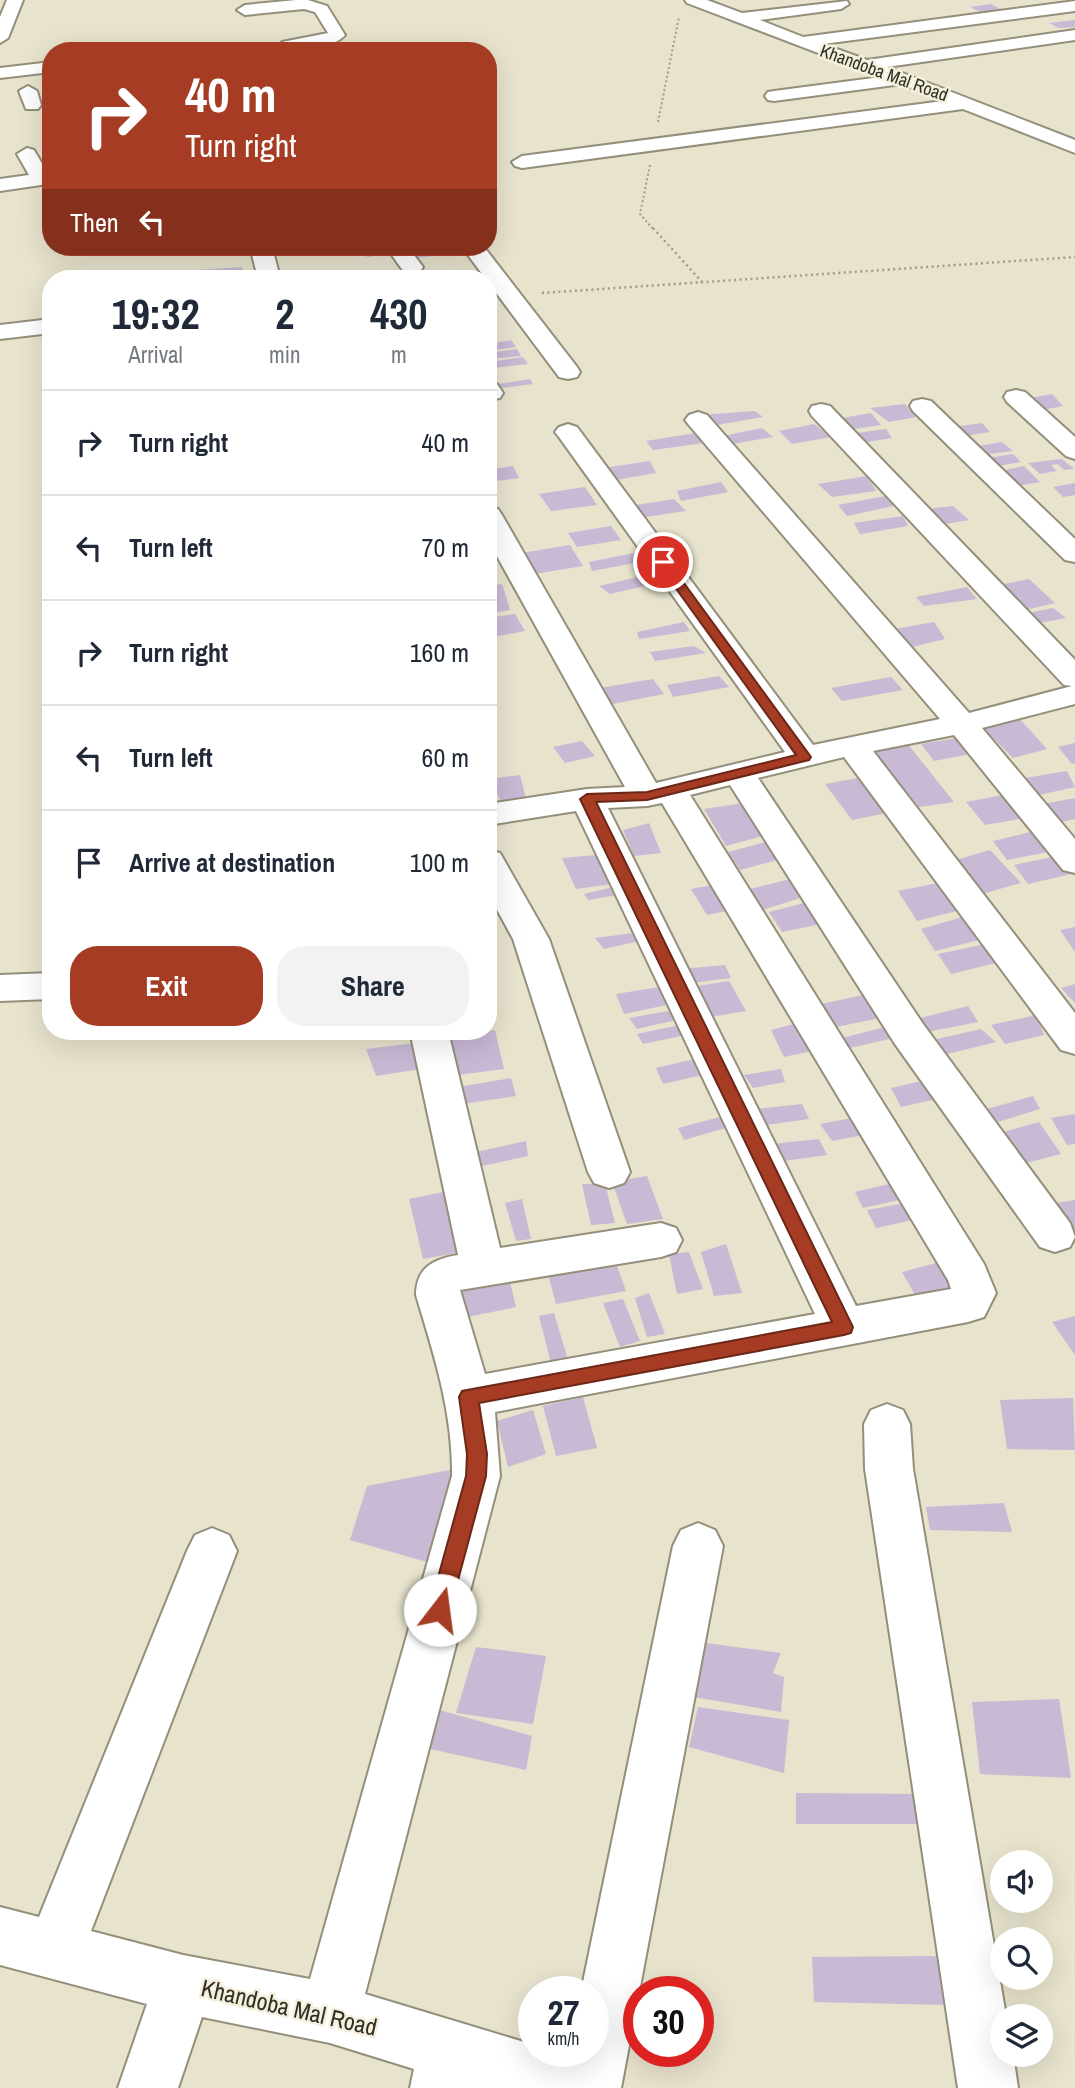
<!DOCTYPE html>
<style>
:root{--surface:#fff;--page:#f2f2f3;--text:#1f2937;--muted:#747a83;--line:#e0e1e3;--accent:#a53c23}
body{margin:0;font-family:"Archivo Narrow",sans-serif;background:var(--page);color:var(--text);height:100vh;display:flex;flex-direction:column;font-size:26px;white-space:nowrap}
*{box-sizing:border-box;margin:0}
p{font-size:23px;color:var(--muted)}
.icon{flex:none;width:38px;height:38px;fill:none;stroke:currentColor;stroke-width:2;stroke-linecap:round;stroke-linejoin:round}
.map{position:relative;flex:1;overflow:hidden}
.panel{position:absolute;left:42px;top:270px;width:455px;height:770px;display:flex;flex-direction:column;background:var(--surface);border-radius:28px;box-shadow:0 7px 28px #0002}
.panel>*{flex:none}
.hud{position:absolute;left:42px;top:42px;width:455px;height:214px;border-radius:28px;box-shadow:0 7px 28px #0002;background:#a53c23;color:#fff;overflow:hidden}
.tools{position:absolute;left:990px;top:1850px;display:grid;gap:14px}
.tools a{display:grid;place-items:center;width:63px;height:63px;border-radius:50%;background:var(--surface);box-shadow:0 7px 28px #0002;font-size:35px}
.speed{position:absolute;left:518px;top:1976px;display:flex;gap:14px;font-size:35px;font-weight:700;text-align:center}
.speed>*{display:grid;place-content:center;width:91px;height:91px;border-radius:50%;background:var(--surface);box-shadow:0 7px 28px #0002;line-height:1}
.speed small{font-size:18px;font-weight:400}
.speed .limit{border:10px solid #d22;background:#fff;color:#111}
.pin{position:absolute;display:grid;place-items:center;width:60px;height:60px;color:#fff;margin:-30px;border:4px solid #fff;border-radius:50%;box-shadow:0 2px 7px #0007}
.me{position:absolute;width:77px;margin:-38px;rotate:15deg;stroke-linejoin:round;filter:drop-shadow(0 0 5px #0008)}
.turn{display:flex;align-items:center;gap:24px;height:147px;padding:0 28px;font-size:32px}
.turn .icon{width:91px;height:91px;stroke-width:2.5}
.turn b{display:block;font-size:49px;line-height:60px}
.then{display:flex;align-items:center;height:66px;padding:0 28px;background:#0003;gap:14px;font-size:26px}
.eta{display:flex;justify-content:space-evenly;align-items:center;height:119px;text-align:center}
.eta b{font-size:42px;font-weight:700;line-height:49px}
.button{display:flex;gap:14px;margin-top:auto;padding:14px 28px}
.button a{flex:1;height:80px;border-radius:28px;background:var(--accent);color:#fff;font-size:28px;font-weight:700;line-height:80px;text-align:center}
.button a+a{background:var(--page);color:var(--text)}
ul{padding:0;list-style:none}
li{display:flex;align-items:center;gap:21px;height:105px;padding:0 28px;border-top:2px solid var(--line)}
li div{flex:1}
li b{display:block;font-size:26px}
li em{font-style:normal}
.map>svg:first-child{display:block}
.building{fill:#c8b9d5}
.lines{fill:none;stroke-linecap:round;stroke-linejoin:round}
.minor-casing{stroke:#938f7b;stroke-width:4}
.path-far1{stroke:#9f9c8c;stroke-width:2;stroke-dasharray:2 2.5;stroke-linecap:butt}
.path{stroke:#9f9c8c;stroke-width:2.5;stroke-dasharray:2 3.5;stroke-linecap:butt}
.minor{fill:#fff;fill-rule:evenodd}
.route{fill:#a53c23;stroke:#6b2717;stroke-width:2}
.labels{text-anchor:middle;stroke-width:5;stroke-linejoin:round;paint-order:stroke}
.far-street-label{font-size:18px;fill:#302e26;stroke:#f5f0db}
.near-street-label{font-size:24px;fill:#302e26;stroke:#f5f0db}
</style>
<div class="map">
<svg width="1075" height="2088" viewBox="0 0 1075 2088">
<rect width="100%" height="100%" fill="#e7e3cd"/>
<path class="building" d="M991,4L1007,13L986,15L970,7Z
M1075,20V27L1059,28L1049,23Z
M392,247L396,253L367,257L362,249Z
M437,247L442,255L415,258L408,250Z
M242,267L244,278H199L197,270Z
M408,269L411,277L381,278L378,273Z
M511,340L516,347L488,351V344Z
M517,349L521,356L488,359V353Z
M523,357L528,364L494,368L489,362Z
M530,379L533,384L502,388L499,384Z
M1052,394L1063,406L1037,411L1025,399Z
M905,404L916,417L889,422L870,408Z
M755,411L763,417L711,426L701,415Z
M871,413L881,425L848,430L837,419Z
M982,423L990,432L957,437L947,428Z
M814,424L831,437L792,444L779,431Z
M762,428L773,437L726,445L718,437Z
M886,429L892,438L861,443L850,434Z
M696,433L704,443L653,450L646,441Z
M1002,442L1013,451L980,455L972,447Z
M1013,454L1021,462L991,467L982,459Z
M1062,459L1074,469L1064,470L1058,464L1051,465L1057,471L1040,474L1028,463Z
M650,461L656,473L610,481L603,468Z
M513,466L519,478L488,482V470Z
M1024,466L1040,482L1011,487L996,472Z
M867,476L876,491L832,497L818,484Z
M721,482L728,492L681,501L677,491Z
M1075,483V495L1063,497L1053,487Z
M585,487L597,505L551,511L539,494Z
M885,496L894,506L847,516L838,505Z
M674,499L686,511L639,518L630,506Z
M953,506L969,520L939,525L926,509Z
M903,516L908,526L860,534L854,523Z
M611,526L621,540L577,547L568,533Z
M570,545L583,566L528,575L516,554Z
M634,553L640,562L592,571L589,562Z
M647,575L653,584L610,594L599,586Z
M1029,579L1055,603L1021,611L994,586Z
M502,584L510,610L488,614V586Z
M967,587L977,599L924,606L916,597Z
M1053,608L1066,618L1034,624L1023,614Z
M515,614L525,631L488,638V618Z
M684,622L690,631L639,639L637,632Z
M934,622L945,639L904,649L889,630Z
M694,646L706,653L655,661L650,652Z
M719,676L729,687L673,697L667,685Z
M891,677L903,690L842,701L831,688Z
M653,679L664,694L602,706L594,689Z
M1018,717L1047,749L1013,758L979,724Z
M957,738L970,754L934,761L921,744Z
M582,741L595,756L565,763L553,747Z
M907,743L954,802L919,807L872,749Z
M1075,743V763L1072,764L1058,747Z
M1067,771L1075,787L1039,795L1025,778Z
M520,775L527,802L503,806L490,779Z
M869,776L891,812L852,820L825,784Z
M1008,794L1025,818L985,825L966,802Z
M1075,798V819L1058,823L1043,804Z
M744,803L763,836L726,846L704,809Z
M649,823L661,853L634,856L623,830Z
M1034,831L1048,852L1007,860L993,841Z
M770,841L781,859L740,870L728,852Z
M990,850L1021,883L982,894L952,861Z
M608,854L620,883L576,889L562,858Z
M1057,856L1071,874L1028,884L1014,865Z
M791,879L803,897L760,911L750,889Z
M723,883L736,909L707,915L691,889Z
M938,883L957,911L917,921L898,891Z
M617,886L623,894L588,900L584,894Z
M808,902L826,923L782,932L769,912Z
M966,916L983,939L935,951L921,929Z
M1075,927V952L1060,930Z
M641,932L648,939L604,949L595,938Z
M985,944L996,963L951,974L938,954Z
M725,965L731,978L692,983L682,969Z
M729,981L746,1011L710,1017L691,987Z
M1075,984V1003L1061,988Z
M666,986L676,1003L624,1014L616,994Z
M873,993L889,1016L832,1028L821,1004Z
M968,1006L978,1022L927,1032L916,1019Z
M680,1009L681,1019L637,1029L629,1018Z
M1036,1015L1044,1035L1005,1044L991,1025Z
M801,1022L816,1050L784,1057L771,1030Z
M685,1024L690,1034L643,1044L637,1034Z
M893,1025L902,1036L850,1048L842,1038Z
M981,1029L996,1042L947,1054L937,1039Z
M495,1030L504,1069L450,1076L445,1036Z
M423,1042L428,1068L376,1076L366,1049Z
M703,1057L711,1073L663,1084L656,1068Z
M781,1069L785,1082L753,1088L744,1075Z
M511,1078L516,1096L462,1104L458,1087Z
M935,1078L950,1096L901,1107L891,1088Z
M1033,1096L1040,1109L991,1124L980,1111Z
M802,1104L809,1119L766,1125L756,1109Z
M735,1113L739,1124L684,1140L678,1128Z
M1075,1114V1144L1067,1145L1051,1118Z
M857,1117L864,1135L832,1141L820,1124Z
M1039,1122L1061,1154L1014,1166L993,1135Z
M819,1139L827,1155L784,1161L772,1144Z
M526,1141L528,1156L477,1167L472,1153Z
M647,1176L663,1219L627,1224L612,1182Z
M893,1183L904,1199L863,1208L855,1192Z
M582,1184H605L615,1223L591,1225Z
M453,1190L467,1251L423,1259L409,1199Z
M522,1199L531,1239L516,1241L505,1203Z
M1075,1200V1242L1050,1204Z
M911,1202L918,1219L876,1228L867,1210Z
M726,1244L742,1293L714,1296L701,1252Z
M612,1252L626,1291L556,1304L545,1263Z
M689,1252L703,1289L677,1294L669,1254Z
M947,1260L966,1299L922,1307L902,1272Z
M507,1269L516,1307L468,1317L457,1277Z
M649,1293L665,1334L647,1337L635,1298Z
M623,1299L640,1341L620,1347L603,1303Z
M554,1313L568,1360L551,1363L539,1316Z
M1075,1316V1355L1052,1322Z
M583,1397L597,1448L556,1456L543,1406Z
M1073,1398L1075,1450L1007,1449L1000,1400Z
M533,1410L546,1454L508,1467L497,1421Z
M460,1468L434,1564L350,1540L367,1486Z
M1004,1503L1012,1532L930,1530L926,1507Z
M699,1642L781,1653L773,1673L784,1677L781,1712L688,1696Z
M476,1647L546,1656L533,1724L456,1713Z
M1059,1699L1071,1778L980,1774L972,1702Z
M698,1707L789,1720L784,1773L689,1747Z
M436,1709L532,1736L526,1770L426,1748Z
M796,1793L922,1794V1824H796Z
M941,1956L948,2005L814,2002L812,1957Z"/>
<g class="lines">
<defs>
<path id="minor" d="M7,0H23L8,38L0,43V17Z
M296,0H308L327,6L345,35C332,50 297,51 278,51L282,42L328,33L315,12L304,9L245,15L237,10L245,5Z
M685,0H707L742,13L847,1L849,4L841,9L760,20L803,37L1075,1V11L823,44L867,60L1075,30V40L887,67L1075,140V153L963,109L522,168L515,166L512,162L522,156L943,101L902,84L774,101L768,100L765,96L768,92L774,91L881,77L687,3Z
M51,62V72L0,78V68Z
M28,86L37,91L41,105L38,109H26L19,91Z
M27,148L34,150L51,179L41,185L0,191V179L29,175L17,154Z
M250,247H272L280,278H258Z
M386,247H408L423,267L420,272H404Z
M462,247H484L577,367L580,372L577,377L568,379L559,377Z
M51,319V333L0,339V325Z
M488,382L497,384L503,393L500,398L488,400Z
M1016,390L1025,392L1075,437V459L1066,456L1007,402L1004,397L1007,392Z
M922,399L931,401L1075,539V562L1065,560L913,411L910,406L913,401Z
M821,404L830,406L1075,660V704L982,728L1075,839V873L1063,870L954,735L873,751L1075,1013V1054L1061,1050L844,757L758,778L923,1024L1070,1223L1075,1237L1070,1247L1055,1252L1040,1247L895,1044L730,785L690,795L984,1264L996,1293L984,1317L968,1322L495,1412L500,1476L365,1994L534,2045V2051H553L567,2055L568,2051H593V1992H581L673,1546L681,1530L698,1523L715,1530L723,1546L621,2088H410L414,2069L330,2043L202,2017L178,2088H118L147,2004L0,1965V1907L39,1917L187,1551L195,1535L212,1528L229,1535L237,1551L91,1931L183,1955L310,1979L452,1476C453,1413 434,1355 416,1295C416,1268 433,1259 458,1255L410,1031H448L500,1248L661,1223L676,1228L682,1240L676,1252L661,1257L460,1290L485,1374L815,1314L576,811L488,825V804L587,789L625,787L488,540V507L498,509L502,515L656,783L785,752L559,437L555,432L559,427L568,424L577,427L813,745L940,719L689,425L685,420L689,415L698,412L707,415L969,713L1072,686L1064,685L812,416L809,411L812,406ZM662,803L948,1280L951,1289L856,1306L608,808L647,806Z
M488,850L500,853L549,939L630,1172L624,1183L609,1188L594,1183L588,1172L513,939L488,893Z
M51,973V999L0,1001V975Z
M887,1404L903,1410L910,1424L913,1469L1006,2016H1003V2054H1013L1018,2088H958L865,1469L864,1424L871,1410Z"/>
</defs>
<use href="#minor" class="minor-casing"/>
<path class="path-far1" d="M658,122L679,17
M650,165L640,214L654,230"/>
<path class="path" d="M653,228L702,282
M542,293L1075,257"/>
<use href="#minor" class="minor"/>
</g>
<path class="route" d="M659,560H667L811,757L809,760L647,800L596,802L853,1327L851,1333L844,1335L479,1403L487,1454L486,1476L450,1610L447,1617L440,1620L432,1617L429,1610L466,1476L467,1454L459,1397L462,1391L832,1322L580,799L587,794L647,792L796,755L659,565Z"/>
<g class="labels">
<g class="far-street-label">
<text transform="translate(884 73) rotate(20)" y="6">Khandoba Mal Road</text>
</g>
<g class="near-street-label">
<text transform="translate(289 2008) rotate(13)" y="8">Khandoba Mal Road</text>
</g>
</g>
</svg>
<div class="tools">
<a><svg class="icon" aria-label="sound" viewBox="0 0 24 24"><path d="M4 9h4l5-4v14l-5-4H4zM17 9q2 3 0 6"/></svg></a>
<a><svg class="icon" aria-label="search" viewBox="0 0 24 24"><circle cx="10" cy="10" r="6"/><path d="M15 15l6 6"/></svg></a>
<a><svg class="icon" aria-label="layers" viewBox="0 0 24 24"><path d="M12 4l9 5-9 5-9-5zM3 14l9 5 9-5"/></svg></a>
</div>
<div class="speed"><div>27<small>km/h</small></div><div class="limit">30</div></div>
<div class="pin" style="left:663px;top:562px;background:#d93025"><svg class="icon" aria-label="arrive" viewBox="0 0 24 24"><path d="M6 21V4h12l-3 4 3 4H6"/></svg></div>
<svg class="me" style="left:440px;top:1610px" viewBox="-20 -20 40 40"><circle r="19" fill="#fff"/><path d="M0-13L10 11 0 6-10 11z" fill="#a53c23"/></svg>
<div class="hud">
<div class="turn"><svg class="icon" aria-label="right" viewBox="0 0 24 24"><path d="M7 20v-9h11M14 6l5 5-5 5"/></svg><div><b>40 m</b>Turn right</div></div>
<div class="then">Then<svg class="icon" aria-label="left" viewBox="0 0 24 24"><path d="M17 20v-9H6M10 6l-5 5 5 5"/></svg></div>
</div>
<section class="panel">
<div class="eta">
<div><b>19:32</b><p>Arrival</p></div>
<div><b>2</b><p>min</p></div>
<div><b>430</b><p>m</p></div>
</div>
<ul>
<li><svg class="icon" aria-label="right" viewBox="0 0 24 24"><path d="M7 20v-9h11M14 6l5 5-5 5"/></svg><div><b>Turn right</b></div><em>40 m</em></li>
<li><svg class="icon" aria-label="left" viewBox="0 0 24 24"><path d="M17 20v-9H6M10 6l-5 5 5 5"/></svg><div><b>Turn left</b></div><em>70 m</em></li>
<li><svg class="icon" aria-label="right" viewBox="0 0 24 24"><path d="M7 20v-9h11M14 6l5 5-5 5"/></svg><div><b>Turn right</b></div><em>160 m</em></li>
<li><svg class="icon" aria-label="left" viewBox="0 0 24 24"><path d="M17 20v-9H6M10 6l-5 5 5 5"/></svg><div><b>Turn left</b></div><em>60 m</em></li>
<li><svg class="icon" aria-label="arrive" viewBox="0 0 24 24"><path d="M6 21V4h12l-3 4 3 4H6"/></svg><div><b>Arrive at destination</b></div><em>100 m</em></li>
</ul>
<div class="button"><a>Exit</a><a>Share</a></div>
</section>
</div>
